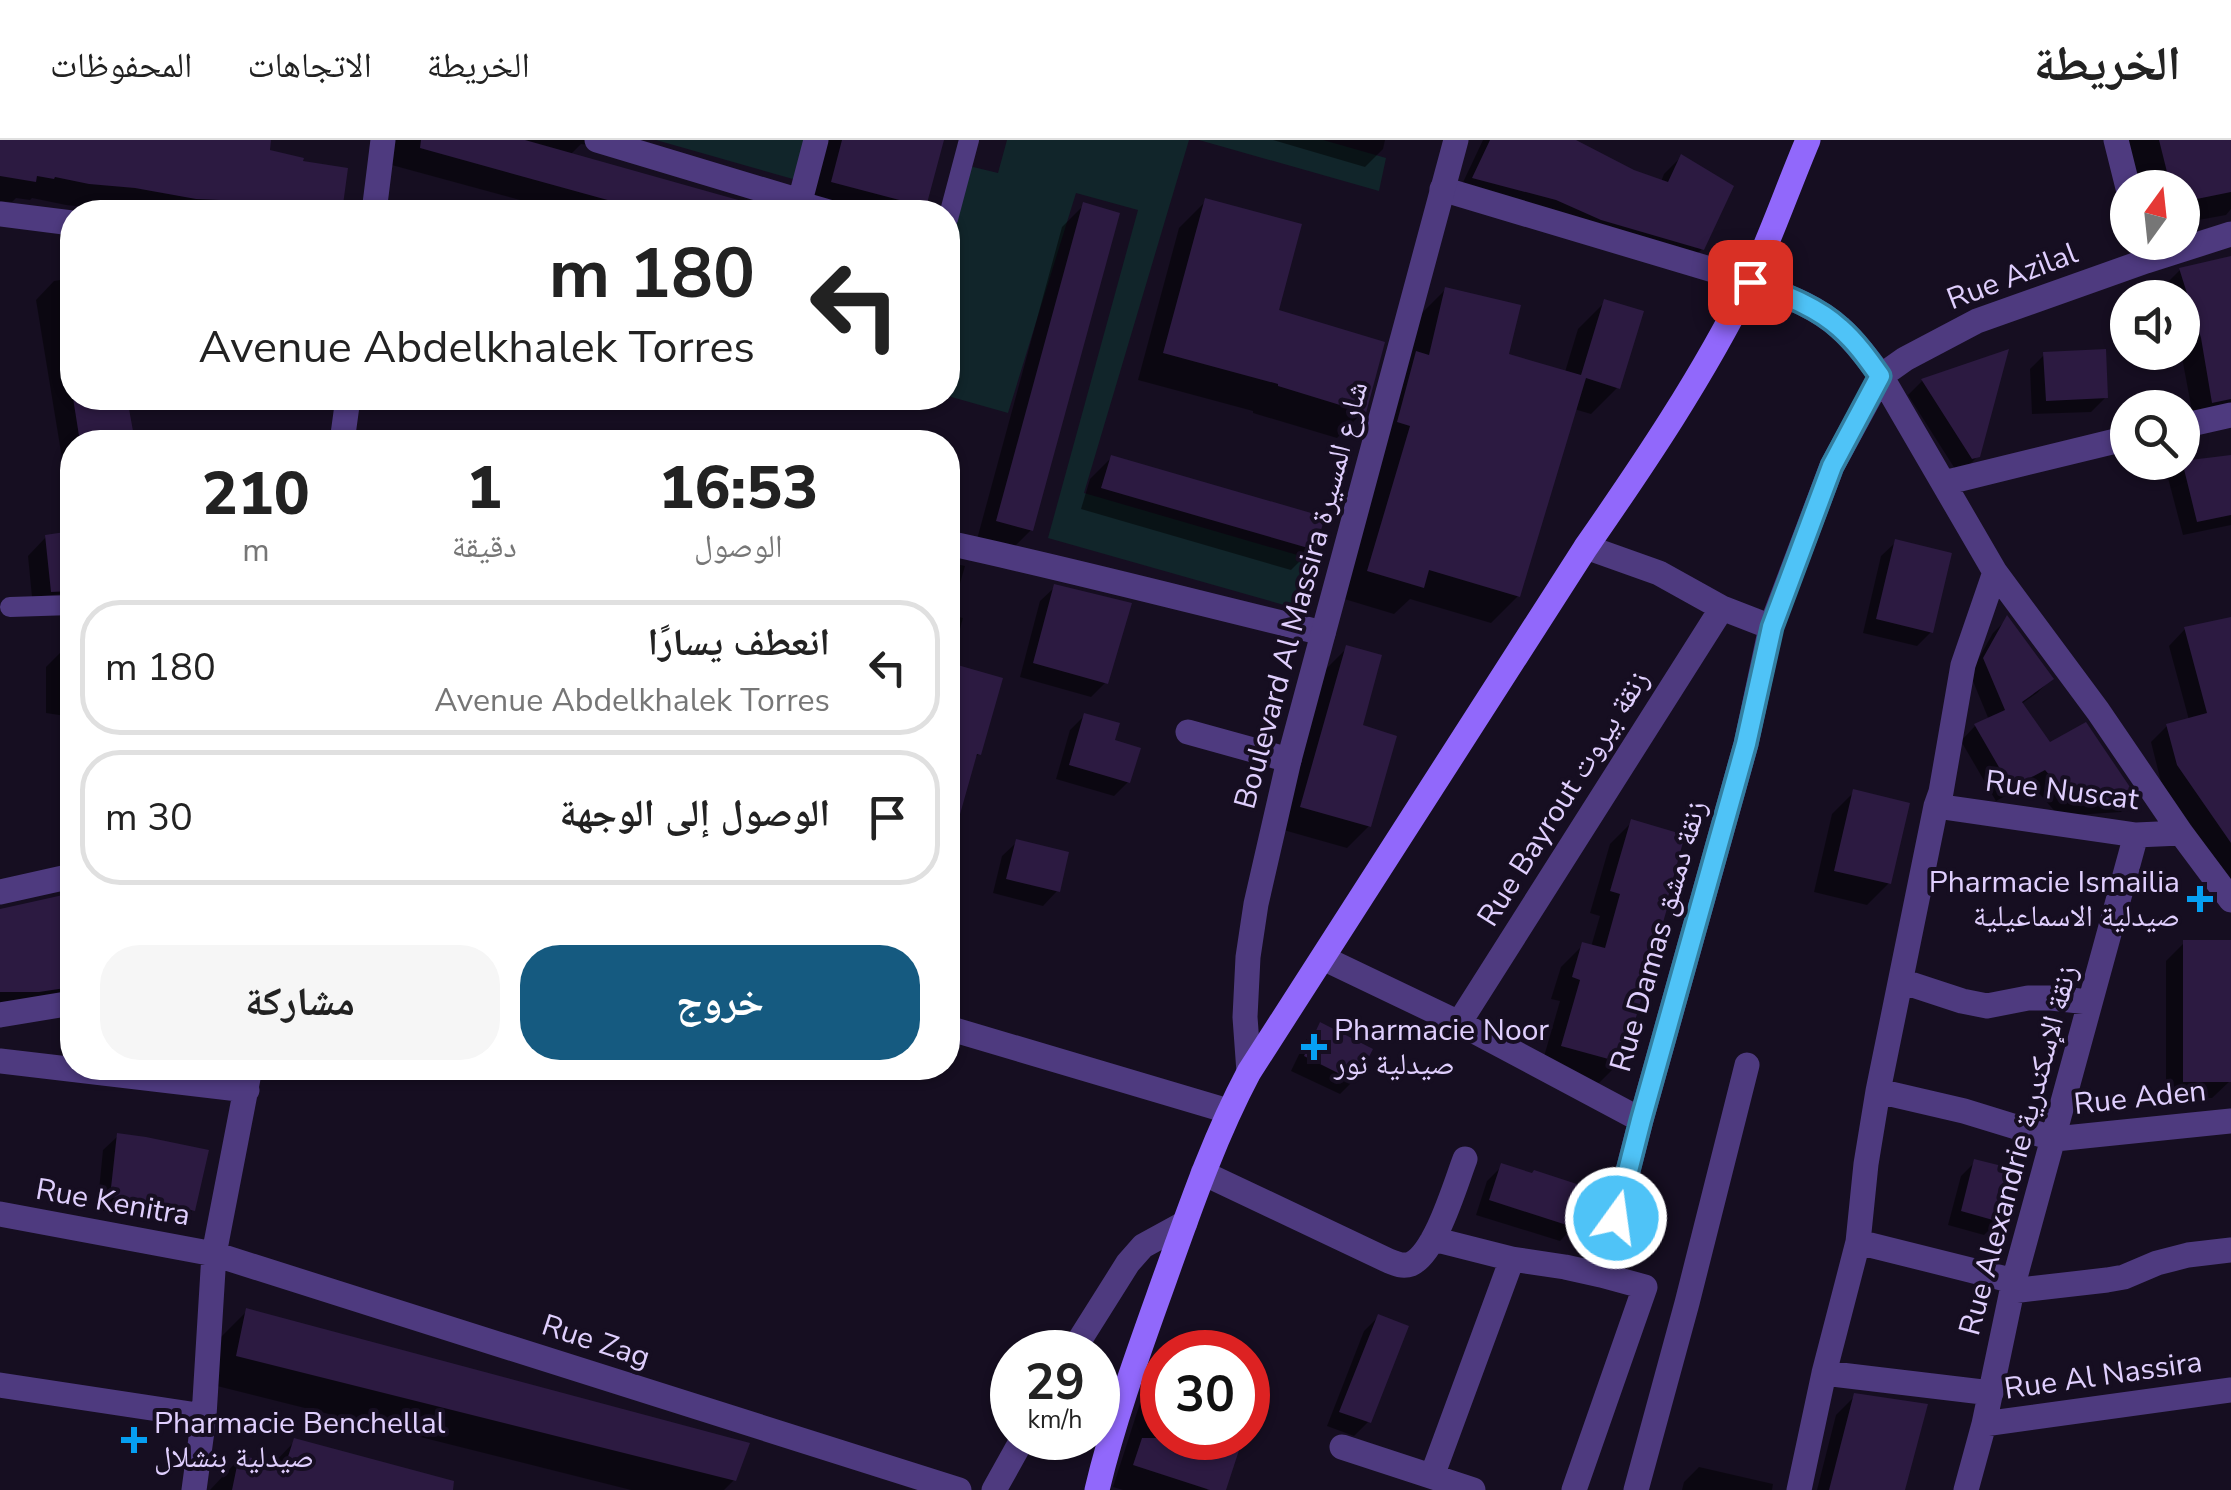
<!DOCTYPE html>
<html lang="ar">
<meta charset="utf-8">
<style>
:root{--surface:#fff;--page:#f6f6f6;--text:#222;--muted:#767676;--line:#e0e0e0;--accent:#155a80}
body{margin:0;font-family:"Nunito Sans","Noto Naskh Arabic",sans-serif;background:var(--page);color:var(--text);direction:rtl;height:100vh;display:flex;flex-direction:column;font-size:38px;white-space:nowrap}
*{box-sizing:border-box;margin:0}
p{font-size:32px;color:var(--muted)}
.icon{flex:none;width:55px;height:55px;fill:none;stroke:currentColor;stroke-width:2;stroke-linecap:round;stroke-linejoin:round}
.map{position:relative;flex:1;overflow:hidden;direction:ltr}
.drawer{position:absolute;left:60px;top:290px;width:900px;height:650px;display:flex;flex-direction:column;background:var(--surface);border-radius:40px;box-shadow:0 2px 8px #0004;direction:rtl}
.drawer>*{flex:none}
.top-card{position:absolute;left:60px;top:60px;width:900px;height:210px;border-radius:40px;box-shadow:0 2px 8px #0004;direction:rtl;background:#fff;color:var(--text);overflow:hidden}
.needle{width:65px;rotate:15deg}
.controls{position:absolute;left:2110px;top:30px;display:grid;gap:20px}
.controls a{display:grid;place-items:center;width:90px;height:90px;border-radius:50%;background:var(--surface);box-shadow:0 2px 8px #0004;font-size:50px}
.speed{position:absolute;left:990px;top:1190px;display:flex;gap:20px;font-size:50px;font-weight:700;text-align:center}
.speed>*{display:grid;place-content:center;width:130px;height:130px;border-radius:50%;background:var(--surface);box-shadow:0 2px 8px #0004;line-height:1}
.speed small{font-size:25px;font-weight:400}
.speed .limit{border:15px solid #d22;background:#fff;color:#111}
.pin{position:absolute;display:grid;place-items:center;width:85px;height:85px;color:#fff;margin:-42px;border-radius:20px;box-shadow:0 5px 15px #0006}
.me{position:absolute;width:110px;margin:-55px;rotate:14deg;stroke-linejoin:round;filter:drop-shadow(0 0 8px #0008)}
.turn{display:flex;align-items:center;gap:35px;height:210px;padding:0 40px;font-size:45px}
.turn .icon{width:130px;height:130px;stroke-width:2.5}
.turn b{display:block;font-size:70px;line-height:85px}
.eta{display:flex;justify-content:space-evenly;align-items:center;height:170px;text-align:center}
.eta b{font-size:60px;font-weight:800;line-height:70px}
.button{display:flex;gap:20px;margin-top:auto;padding:20px 40px}
.button a{flex:1;height:115px;border-radius:40px;background:var(--accent);color:#fff;font-size:40px;font-weight:800;line-height:115px;text-align:center}
.button a+a{background:var(--page);color:var(--text)}
ul{padding:0;list-style:none}
li{display:flex;align-items:center;gap:30px;height:135px;margin:0 20px 15px;padding:0 20px;border:5px solid var(--line);border-radius:40px}
li div{flex:1}
li b{display:block;font-size:38px}
li em{font-style:normal}
header{display:flex;align-items:center;gap:60px;box-sizing:border-box;height:140px;padding:0 50px;background:var(--surface);border-bottom:2px solid var(--line)}
header strong{font-size:48px}
nav{display:flex;gap:55px;margin-inline-start:auto;font-size:35px}
.map>svg:first-child{display:block}
.green{fill:#11252a}
.shadow{fill:#0007}
.building{fill:#2c1a41}
.lines{fill:none;stroke-linecap:round;stroke-linejoin:round}
.service{stroke:#4e3a7f;stroke-width:20}
.minor{stroke:#4e3a7f;stroke-width:25}
.tertiary{stroke:#4e3a7f;stroke-width:25}
.secondary{stroke:#9168fb;stroke-width:25}
.route-casing{stroke:#337fa1;stroke-width:25}
.route{stroke:#4fc3f7;stroke-width:18}
.poi-dot{fill:#069ff2;stroke:#160e21;stroke-width:4}
.labels{text-anchor:middle;stroke-width:8;stroke-linejoin:round;paint-order:stroke}
.street-label{font-size:30px;fill:#e0cffe;stroke:#160e21}
.poi-label{font-size:30px;fill:#e0cffe;stroke:#160e21;text-anchor:start}
</style>
<header>
<strong>الخريطة</strong>
<nav><a>الخريطة</a><a>الاتجاهات</a><a>المحفوظات</a></nav>
</header>
<div class="map">
<svg width="2231" height="1350" viewBox="0 0 2231 1350">
<rect width="100%" height="100%" fill="#160e21"/>
<path class="green" d="M656,0H811L800,41Z
M1007,0H1189L1084,353L1311,419L1298,469L1048,398L1138,70L1076,53L1008,273L948,256V99L969,26L998,33Z
M1199,0H1323L1386,18L1379,51Z"/>
<path class="shadow" d="M0,0H269L267,11L300,24L345,30L339,72H131L66,65L32,58L30,60L16,58L12,62L0,61Z
M395,0H596L588,5L581,4L570,15L767,71L766,72H564L388,24Z
M822,0H941L924,65L917,72H813L804,70Z
M1273,0H1385L1383,9L1365,27Z
M1483,0H1571L1633,32L1661,42L1664,34L1681,17L1702,109L1684,126L1457,55Z
M2125,0H2231V69L2226,75L2182,83V48H2137Z
M1206,61L1276,172L1363,272L1337,298L1253,273V271L1138,240L1179,88Z
M1084,65L1031,390L1009,412L976,403L1062,87Z
M2231,118V264L2192,271L2181,212L2182,158H2163L2161,149L2180,130Z
M72,138V258H125L132,302H72V379L36,160L54,141Z
M1446,149L1506,215L1565,232L1578,189L1605,162L1618,247L1591,274L1574,269L1518,456L1491,483L1410,459L1394,474L1341,458L1419,176Z
M2006,213L1978,316L1963,331L1957,332L1908,255L1922,241Z
M2044,215L2106,257L2091,272L2032,274L2030,229Z
M1112,317L1313,408L1291,430L1081,369L1090,339Z
M2231,317V385L2183,395L2168,338L2183,323Z
M72,393V453L32,457L28,416L46,397Z
M1896,402L1931,492L1917,506L1863,493L1881,416Z
M948,422L965,426L951,475L963,478L950,525L1000,540L979,614L973,619L955,683L948,690Z
M1055,447L1106,542L1091,557L1020,537L1040,461Z
M2007,479L2051,539L2037,553L2020,565L2049,606L2135,658L2121,672L2059,676L2030,643L1996,661L1961,601L1975,586L1989,580L1970,534L1993,493Z
M2231,480V751L2209,711L2161,642L2151,602L2167,586L2189,580L2169,506L2185,489Z
M65,508L72,509V577L46,573V527Z
M1347,508L1359,587L1369,686L1347,708L1280,689L1325,530Z
M1085,575L1112,602L1128,642L1114,656L1056,639L1070,590Z
M1854,652L1889,743L1867,765L1814,752L1832,674Z
M1632,682L1620,922L1599,943L1541,927L1560,861L1551,859L1561,827L1583,805L1591,807L1600,776L1590,773L1610,704Z
M1017,702L1057,751L1043,766L993,753L1002,716Z
M72,755V861L0,865V771Z
M2184,803H2231L2230,941L2212,958H2166V821Z
M1321,886L1354,940L1340,954L1291,931L1306,900Z
M118,996L193,1070L179,1084L131,1074L97,1070L103,1010Z
M1975,1022L1998,1081L1984,1095L1948,1085L1961,1036Z
M1502,1026L1574,1086L1560,1101L1476,1075L1487,1041Z
M247,1171L734,1340L724,1350H631L209,1244L218,1200Z
M1378,1177L1368,1282L1354,1296L1327,1286L1364,1191Z
M1162,1238V1298H1241L1235,1316L1207,1350H1123L1113,1347L1141,1260Z
M1855,1256L1903,1350H1817L1836,1275Z
M295,1301L438,1350H210L240,1318L273,1324Z
M1699,1327L1773,1344L1772,1350H1682L1684,1342Z"/>
<path class="building" d="M0,0H271L270,10L304,18L303,21L348,28L342,72L293,69L292,72L243,61L196,59L135,48L89,44L55,37L54,39L37,36L36,42L0,36Z
M421,0H525L756,65L755,72H651L420,8Z
M842,0H944L926,67L831,42Z
M1490,0H1576L1634,30L1668,42L1681,14L1734,46L1704,110L1601,80L1556,60L1472,38Z
M2159,0H2231V52L2182,62V48H2171Z
M1205,58L1302,84L1279,170L1385,202L1366,273L1278,246V244L1163,213Z
M1083,62L1120,73L1033,391L996,381Z
M2231,116V259L2212,263L2201,198L2179,128Z
M1445,147L1521,165L1509,214L1581,235L1604,159L1644,171L1620,249L1586,238L1520,457L1429,430L1424,448L1367,431L1410,286L1397,282L1416,211L1429,215Z
M2009,209L1980,317L1972,319L1921,239Z
M2106,209L2108,258L2046,261L2043,212Z
M73,258H127L135,302H80Z
M1111,315L1325,377L1315,410L1101,348Z
M2231,315V375L2197,382L2182,321Z
M72,391V451L51,452L45,395Z
M1895,399L1952,413L1933,493L1876,479Z
M1054,444L1132,463L1108,544L1033,523Z
M2007,475L2054,539L2022,562L2050,602L2086,582L2138,659L2074,663L2045,630L2011,648L1974,584L2005,570L1983,518Z
M2231,477V703L2177,625L2166,584L2207,573L2184,487Z
M1346,505L1382,515L1363,585L1397,596L1371,687L1300,667Z
M954,524L1003,538L981,615L977,614L955,692L948,691V546Z
M1084,573L1120,583L1115,600L1141,608L1130,643L1069,625Z
M1853,649L1910,663L1891,744L1834,731Z
M1631,679L1685,695L1666,764L1668,765L1623,923L1561,906L1580,840L1572,837L1582,802L1605,808L1620,754L1610,751Z
M1016,699L1069,712L1060,752L1006,739Z
M72,753V847L39,852H0V769Z
M2183,800H2231V942H2183Z
M1320,882L1373,909L1356,942L1304,916Z
M117,993L146,997L209,1010L195,1071L147,1061L110,1057Z
M1974,1019L2014,1029L2000,1082L1961,1071Z
M1501,1023L1532,1033L1534,1030L1589,1048L1576,1088L1489,1060Z
M246,1168L750,1303L736,1341L236,1216Z
M1378,1174L1409,1186L1371,1283L1339,1272Z
M1854,1253L1928,1264L1905,1350H1829Z
M294,1298L454,1341L453,1350H232L239,1316L286,1323Z
M1142,1298H1243L1226,1350H1210L1133,1325Z"/>
<g class="lines">
<path class="service" d="M800,61L838,72
M948,79L969,0
M10,467L72,465"/>
<path class="minor" d="M597,0L800,61L816,0
M2116,0L2128,48
M1442,49L1750,141C1781,154 1815,165 1840,188C1856,202 1868,219 1881,236L1995,432L2098,571L2181,693L2231,760
M374,72L383,0
M0,74L72,83
M2182,286L2231,275
M342,302L348,258
M1944,343L2128,298
M948,403C1073,430 1198,463 1323,493
M1586,407L1659,433L1722,468L1771,487
M1188,592L1289,620
M1936,666L2136,695L2181,693
M0,752L72,736
M1323,818L1459,883L1641,980
M1901,841L1962,861L1987,866L2028,858H2051L2089,862
M0,875L72,863
M1459,883L1722,468
M948,888L1228,971
M0,921L247,950
M1878,951L1964,971L2055,999L2231,981
M1203,1033L1389,1121C1396,1124 1403,1127 1411,1124C1436,1112 1455,1045 1465,1019
M0,1074L214,1114L959,1350
M1433,1099L1512,1119L1565,1127L1601,1135
M1858,1102L2014,1141
M2012,1151L2107,1140L2124,1137L2157,1123L2188,1115L2231,1110
M1824,1233L1991,1253
M0,1245L204,1276
M1984,1284L2231,1250
M1342,1307L1473,1350
M1432,1336L1512,1119
M194,1350L204,1276L214,1114L250,928
M1574,1350L1645,1147L1601,1135L1641,980L1746,604L1771,487L1832,326L1881,236L1905,219L1977,181L2146,121L2231,94
M1636,1350L1687,1163L1747,925
M1799,1350L1824,1233L1858,1102L1866,1024L1878,951L1936,666L1941,652L1963,525L1995,432
M1966,1350L1984,1284L2014,1141L2136,695"/>
<path class="tertiary" d="M1249,932L1245,877L1248,817L1256,764L1289,620L1456,0
M1072,1212L1128,1123L1143,1106L1185,1083
M994,1350L1023,1298"/>
<path class="secondary" d="M1097,1350C1114,1278 1140,1208 1165,1138C1190,1068 1214,998 1249,932L1586,407C1645,322 1703,236 1749,143C1771,97 1788,47 1808,0"/>
</g>
<g class="lines">
<defs>
<path id="route" d="M1616,1078L1641,980L1746,604L1772,487L1832,326L1880,236C1868,219 1856,202 1840,188C1815,165 1781,154 1750,142"/>
</defs>
<use href="#route" class="route-casing"/>
<use href="#route" class="route"/>
</g>
<g class="poi-dot">
<path d="M2195 744h10v10h10v10h-10v10h-10v-10h-10v-10h10z"/>
<path d="M1309 892h10v10h10v10h-10v10h-10v-10h-10v-10h10z"/>
<path d="M129 1285h10v10h10v10h-10v10h-10v-10h-10v-10h10z"/>
</g>
<g class="labels">
<g class="street-label">
<text transform="translate(2012 136) rotate(-21)" y="10">Rue Azilal</text>
<text transform="translate(1301 455) rotate(-75)" y="10">Boulevard Al Massira شارع المسيرة</text>
<text transform="translate(2062 650) rotate(7)" y="10">Rue Nuscat</text>
<text transform="translate(1563 658) rotate(-58)" y="10">Rue Bayrout زنقة بيروت</text>
<text transform="translate(1658 796) rotate(-74)" y="10">Rue Damas زنقة دمشق</text>
<text transform="translate(2140 957) rotate(-6)" y="10">Rue Aden</text>
<text transform="translate(2018 1010) rotate(-75)" y="10">Rue Alexandrie زنقة الإسكندرية</text>
<text transform="translate(113 1062) rotate(10)" y="10">Rue Kenitra</text>
<text transform="translate(596 1201) rotate(18)" y="10">Rue Zag</text>
<text transform="translate(2103 1235) rotate(-8)" y="10">Rue Al Nassira</text>
</g>
<g class="poi-label">
<text x="2180" y="752" text-anchor="end">Pharmacie Ismailia<tspan x="2180" dy="34">صيدلية الاسماعيلية</tspan></text>
<text x="1334" y="900">Pharmacie Noor<tspan x="1334" dy="34">صيدلية نور</tspan></text>
<text x="154" y="1293">Pharmacie Benchellal<tspan x="154" dy="34">صيدلية بنشلال</tspan></text>
</g>
</g>
</svg>
<div class="controls">
<a><svg class="needle" viewBox="-14 -14 28 28"><path d="M0-13l5 13h-10z" fill="#e53935"/><path d="M0 13l5-13h-10z" fill="#767676"/></svg></a>
<a><svg class="icon" aria-label="sound" viewBox="0 0 24 24"><path d="M4 9h4l5-4v14l-5-4H4zM17 9q2 3 0 6"/></svg></a>
<a><svg class="icon" aria-label="search" viewBox="0 0 24 24"><circle cx="10" cy="10" r="6"/><path d="M15 15l6 6"/></svg></a>
</div>
<div class="speed"><div>29<small>km/h</small></div><div class="limit">30</div></div>
<div class="pin" style="left:1750px;top:142px;background:#d93025"><svg class="icon" aria-label="arrive" viewBox="0 0 24 24"><path d="M6 21V4h12l-3 4 3 4H6"/></svg></div>
<svg class="me" style="left:1616px;top:1078px" viewBox="-20 -20 40 40"><circle r="17" fill="#4fc3f7" stroke="#fff" stroke-width="3"/><path d="M0-11L8 9 0 5-8 9z" fill="#fff"/></svg>
<div class="top-card">
<div class="turn"><svg class="icon" aria-label="left" viewBox="0 0 24 24"><path d="M17 20v-9H6M10 6l-5 5 5 5"/></svg><div><b>180 m</b>Avenue Abdelkhalek Torres</div></div>
</div>
<section class="drawer">
<div class="eta">
<div><b>16:53</b><p>الوصول</p></div>
<div><b>1</b><p>دقيقة</p></div>
<div><b>210</b><p>m</p></div>
</div>
<ul>
<li><svg class="icon" aria-label="left" viewBox="0 0 24 24"><path d="M17 20v-9H6M10 6l-5 5 5 5"/></svg><div><b>انعطف يسارًا</b><p>Avenue Abdelkhalek Torres</p></div><em>180 m</em></li>
<li><svg class="icon" aria-label="arrive" viewBox="0 0 24 24"><path d="M6 21V4h12l-3 4 3 4H6"/></svg><div><b>الوصول إلى الوجهة</b></div><em>30 m</em></li>
</ul>
<div class="button"><a>خروج</a><a>مشاركة</a></div>
</section>
</div>
